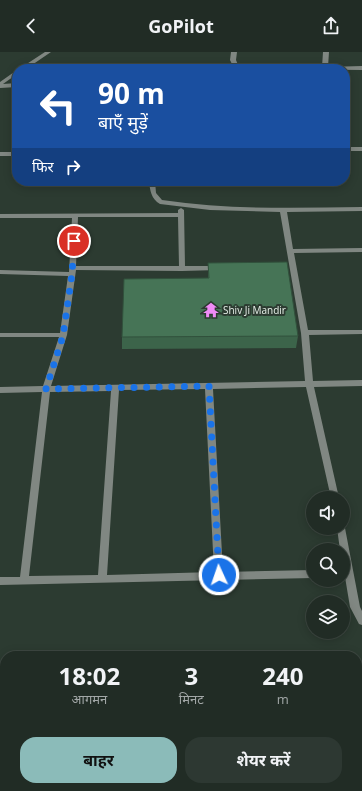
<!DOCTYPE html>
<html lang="hi">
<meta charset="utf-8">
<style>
:root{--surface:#212c25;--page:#2d3832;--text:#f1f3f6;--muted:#a2a7a7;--line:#3e4842;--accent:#8bbbb9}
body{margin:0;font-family:"Open Sans","Noto Sans Devanagari",sans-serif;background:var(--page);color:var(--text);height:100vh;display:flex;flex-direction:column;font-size:15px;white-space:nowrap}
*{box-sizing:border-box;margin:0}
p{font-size:13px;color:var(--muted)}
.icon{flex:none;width:22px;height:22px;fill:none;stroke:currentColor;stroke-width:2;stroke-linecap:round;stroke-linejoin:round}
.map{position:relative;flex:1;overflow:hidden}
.sheet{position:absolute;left:0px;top:599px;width:362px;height:140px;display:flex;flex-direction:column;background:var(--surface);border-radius:16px 16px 0 0;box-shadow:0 2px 10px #0003,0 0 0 1px var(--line)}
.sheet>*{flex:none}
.hud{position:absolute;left:12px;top:12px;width:338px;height:122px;border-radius:16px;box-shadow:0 2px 10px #0003,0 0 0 1px var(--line);background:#1a4fa0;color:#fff;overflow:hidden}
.tools{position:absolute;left:306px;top:439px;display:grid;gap:8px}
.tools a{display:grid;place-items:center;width:44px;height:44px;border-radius:50%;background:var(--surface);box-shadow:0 2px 10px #0003,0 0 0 1px var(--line);font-size:20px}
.pin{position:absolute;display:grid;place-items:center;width:34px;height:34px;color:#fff;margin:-17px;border:2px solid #fff;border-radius:50%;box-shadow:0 1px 4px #0007}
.me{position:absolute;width:44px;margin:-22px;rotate:357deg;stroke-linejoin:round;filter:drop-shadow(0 0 3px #0008)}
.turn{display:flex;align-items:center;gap:14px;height:84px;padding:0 20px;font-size:18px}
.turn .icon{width:52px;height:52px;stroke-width:2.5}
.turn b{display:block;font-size:28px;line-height:34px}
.then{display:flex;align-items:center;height:38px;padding:0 20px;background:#0003;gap:8px;font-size:15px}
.eta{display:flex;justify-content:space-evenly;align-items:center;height:68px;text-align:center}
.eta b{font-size:24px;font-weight:700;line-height:28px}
.button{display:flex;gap:8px;margin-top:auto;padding:8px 20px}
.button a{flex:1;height:46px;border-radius:16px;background:var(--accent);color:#111;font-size:16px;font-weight:700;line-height:46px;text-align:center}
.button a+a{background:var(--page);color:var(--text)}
header{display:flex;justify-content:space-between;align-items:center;height:52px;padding:0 20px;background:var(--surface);font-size:18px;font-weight:700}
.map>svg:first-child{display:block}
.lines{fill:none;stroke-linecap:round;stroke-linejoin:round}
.street{fill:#808782;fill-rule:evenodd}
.wall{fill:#3c644a}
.building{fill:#467456;stroke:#31513c}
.route{stroke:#1a73e8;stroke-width:7;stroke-dasharray:0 12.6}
.labels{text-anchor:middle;stroke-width:4;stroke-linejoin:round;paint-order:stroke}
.poi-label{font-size:10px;fill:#e7f0e9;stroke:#2c3b31;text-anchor:start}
</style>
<header><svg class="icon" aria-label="back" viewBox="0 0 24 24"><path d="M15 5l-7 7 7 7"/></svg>GoPilot<svg class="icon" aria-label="share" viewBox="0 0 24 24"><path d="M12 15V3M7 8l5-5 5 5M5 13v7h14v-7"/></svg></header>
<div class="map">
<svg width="362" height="739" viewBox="0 0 362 739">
<rect width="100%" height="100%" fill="#2c3b31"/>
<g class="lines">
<path class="street" d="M45,0H51L26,17H19Z
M231,0H237L236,8L238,13L247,16L322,15L323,0H329L328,15L362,14V18L240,17L233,14L230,8Z
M17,18V22L3,32L17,31V35L0,36V30Z
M345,95H362V99H345Z
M0,100H17V104H0Z
M149,129H155L156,141L162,148C229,158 295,156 362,155V159L287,160L293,197L362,196V200L294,201L308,278H362V282L309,283L313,329L362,328V334L314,335L339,446H331L306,335L213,337L223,520L313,518V526L0,533V525H20L42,340L0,341V335L43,334L59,285H0V281H60L68,224L0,222V218L69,220L72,166H0V162L178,161V158L181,156L184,158L185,214H218L221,216L218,218L182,219L76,218L67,283L51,334L305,329L301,281L280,160L210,158L160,152C151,147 150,138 149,129ZM78,165H178L179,214H76ZM205,337L214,520L107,523L119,338ZM111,339L98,523L29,524L50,340Z
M343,473L345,476L360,555L362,559V573L359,572L350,555L343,513V498H340L337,476H343Z
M170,734H180V739H170Z"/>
</g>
<path class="wall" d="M208,211L298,284L296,296L122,297V285L208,226Z"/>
<path class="building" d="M287,210L298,284L122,285L124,227L209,226L208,211Z"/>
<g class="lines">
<path class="route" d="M74,189L72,222L63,284L46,337L209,334L219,523"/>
</g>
<defs>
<symbol id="temple-bare" viewBox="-9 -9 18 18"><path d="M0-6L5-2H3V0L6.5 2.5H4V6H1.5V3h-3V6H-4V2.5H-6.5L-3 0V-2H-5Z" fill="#ef8bf6" stroke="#2c3b31" stroke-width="2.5" paint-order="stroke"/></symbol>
</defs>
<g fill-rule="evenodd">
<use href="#temple-bare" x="200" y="247" width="22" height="22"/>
</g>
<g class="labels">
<g class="poi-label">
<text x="223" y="262">Shiv Ji Mandir</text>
</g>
</g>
</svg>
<div class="tools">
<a><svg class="icon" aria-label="sound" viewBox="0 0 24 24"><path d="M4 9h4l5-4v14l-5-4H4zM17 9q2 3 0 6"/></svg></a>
<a><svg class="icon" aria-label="search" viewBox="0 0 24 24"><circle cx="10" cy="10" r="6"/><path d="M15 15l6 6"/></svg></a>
<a><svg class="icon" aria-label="layers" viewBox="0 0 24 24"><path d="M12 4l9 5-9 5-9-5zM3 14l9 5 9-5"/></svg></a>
</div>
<div class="pin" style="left:74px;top:189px;background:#d93025"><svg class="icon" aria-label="arrive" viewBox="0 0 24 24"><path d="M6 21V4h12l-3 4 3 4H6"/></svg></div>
<svg class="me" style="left:219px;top:523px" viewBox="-20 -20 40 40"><circle r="17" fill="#1a73e8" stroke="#fff" stroke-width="3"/><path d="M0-11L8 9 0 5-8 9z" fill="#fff"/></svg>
<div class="hud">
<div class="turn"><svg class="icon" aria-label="left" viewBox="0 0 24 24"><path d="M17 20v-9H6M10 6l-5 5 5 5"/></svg><div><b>90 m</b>बाएँ मुड़ें</div></div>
<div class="then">फिर<svg class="icon" aria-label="right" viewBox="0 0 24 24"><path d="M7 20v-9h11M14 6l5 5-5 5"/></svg></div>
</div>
<section class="sheet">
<div class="eta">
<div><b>18:02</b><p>आगमन</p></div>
<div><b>3</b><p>मिनट</p></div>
<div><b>240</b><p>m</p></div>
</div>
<div class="button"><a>बाहर</a><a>शेयर करें</a></div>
</section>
</div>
